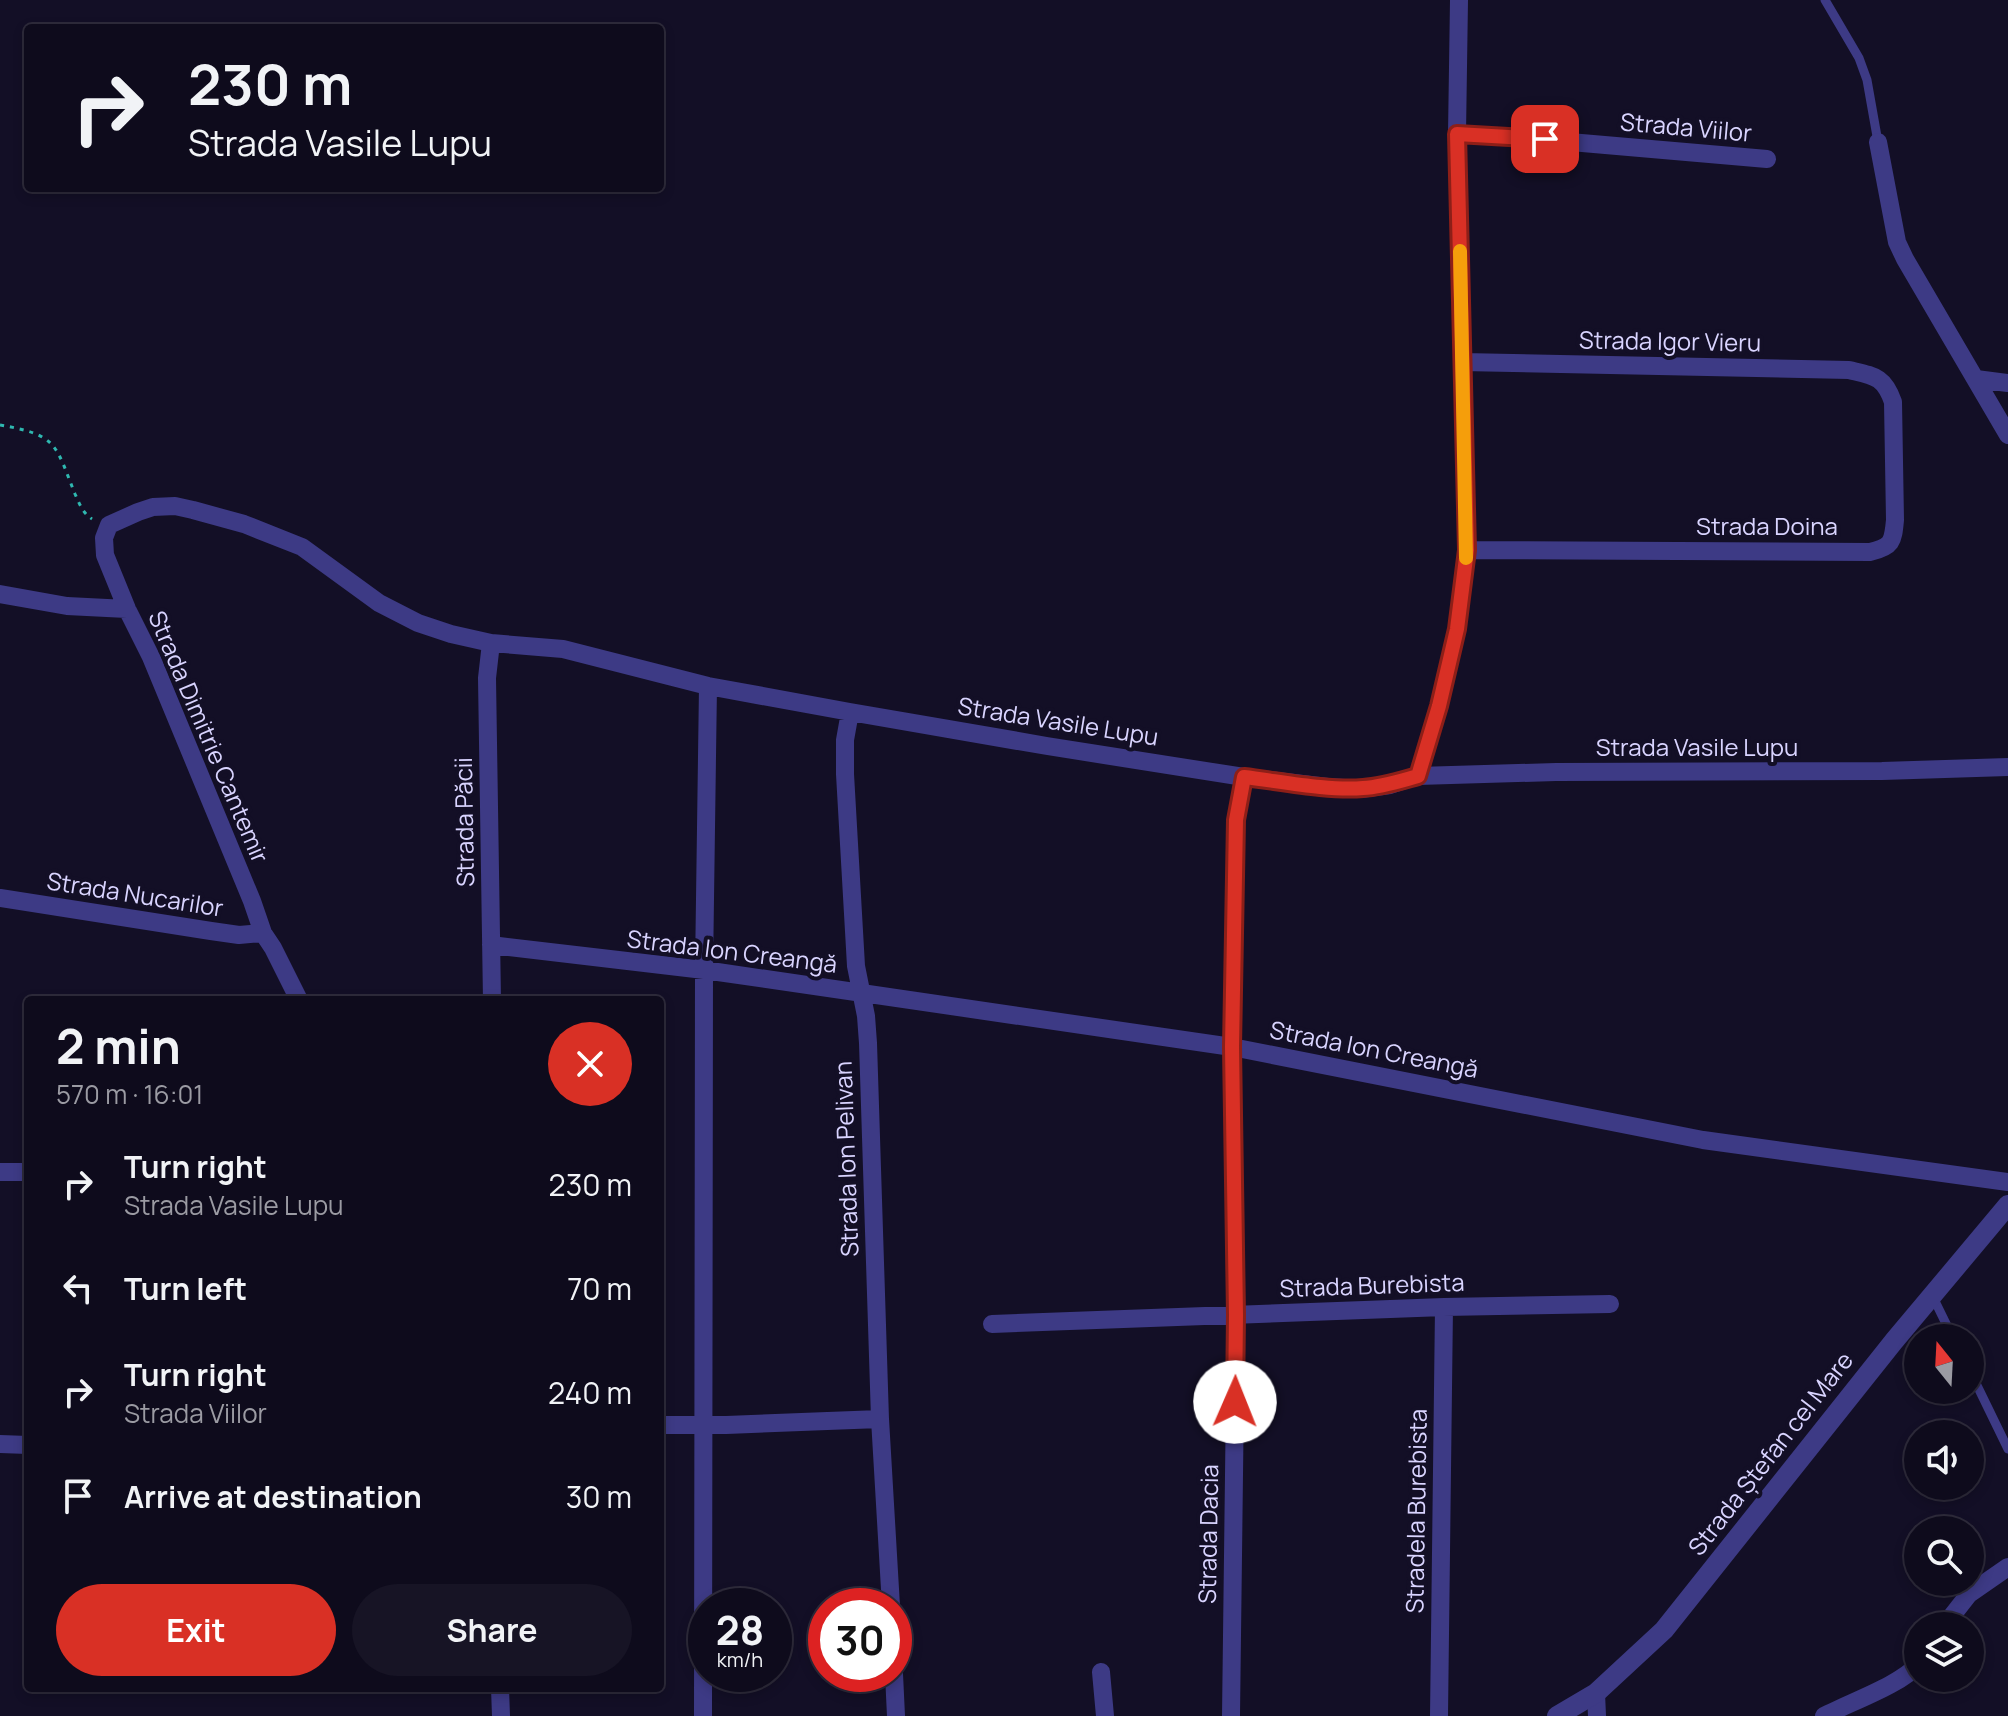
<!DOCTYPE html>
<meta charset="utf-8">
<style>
:root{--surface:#0e0b1c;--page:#171425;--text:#f1f3f6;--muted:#9b9ba3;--line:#2e2b3b;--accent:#d93025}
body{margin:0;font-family:Manrope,sans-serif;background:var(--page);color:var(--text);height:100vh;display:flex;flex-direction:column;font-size:30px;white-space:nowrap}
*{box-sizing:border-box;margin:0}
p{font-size:26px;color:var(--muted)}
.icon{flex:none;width:44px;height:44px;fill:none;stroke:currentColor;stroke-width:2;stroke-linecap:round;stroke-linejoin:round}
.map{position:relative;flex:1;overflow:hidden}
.details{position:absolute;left:24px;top:996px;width:640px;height:696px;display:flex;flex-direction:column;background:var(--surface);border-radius:8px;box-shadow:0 4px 12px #0003,0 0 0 2px var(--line)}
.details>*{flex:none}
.guide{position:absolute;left:24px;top:24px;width:640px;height:168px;border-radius:8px;box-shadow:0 4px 12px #0003,0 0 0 2px var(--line);background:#0e0b1c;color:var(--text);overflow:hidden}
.needle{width:52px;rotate:342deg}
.fabs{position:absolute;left:1904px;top:1324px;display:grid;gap:16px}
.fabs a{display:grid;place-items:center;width:80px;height:80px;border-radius:50%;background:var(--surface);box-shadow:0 4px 12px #0003,0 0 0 2px var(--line);font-size:40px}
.speed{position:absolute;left:688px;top:1588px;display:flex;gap:16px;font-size:40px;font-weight:700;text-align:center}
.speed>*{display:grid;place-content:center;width:104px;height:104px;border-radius:50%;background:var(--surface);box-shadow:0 4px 12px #0003,0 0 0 2px var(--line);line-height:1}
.speed small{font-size:20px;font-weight:400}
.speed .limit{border:12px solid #d22;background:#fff;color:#111}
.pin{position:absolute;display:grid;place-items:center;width:68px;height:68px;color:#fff;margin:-34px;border-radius:16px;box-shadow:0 4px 12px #0006}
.me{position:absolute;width:88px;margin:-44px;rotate:1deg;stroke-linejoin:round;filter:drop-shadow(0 0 6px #0008)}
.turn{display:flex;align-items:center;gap:28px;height:168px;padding:0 32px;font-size:36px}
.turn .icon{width:104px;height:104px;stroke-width:2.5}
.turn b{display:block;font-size:56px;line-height:68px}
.round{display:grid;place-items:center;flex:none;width:84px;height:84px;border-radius:42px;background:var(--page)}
.headline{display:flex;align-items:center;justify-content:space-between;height:136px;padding:0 32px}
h1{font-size:48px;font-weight:700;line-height:60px}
.primary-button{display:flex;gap:16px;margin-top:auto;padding:16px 32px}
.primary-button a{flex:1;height:92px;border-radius:48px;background:var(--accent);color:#fff;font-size:32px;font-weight:700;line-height:92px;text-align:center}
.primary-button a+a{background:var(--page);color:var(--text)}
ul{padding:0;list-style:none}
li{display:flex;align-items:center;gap:24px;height:104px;padding:0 32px}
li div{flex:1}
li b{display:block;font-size:30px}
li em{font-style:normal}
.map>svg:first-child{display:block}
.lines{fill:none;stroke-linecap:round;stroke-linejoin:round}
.path{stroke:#2fb8b0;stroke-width:3;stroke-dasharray:4 6;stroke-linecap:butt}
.service{stroke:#3d3a85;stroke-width:9}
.minor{stroke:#3d3a85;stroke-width:18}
.tertiary{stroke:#3d3a85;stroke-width:20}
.route-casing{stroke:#8d1f18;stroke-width:20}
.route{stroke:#d93025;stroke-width:14}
.slow{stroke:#f59e0b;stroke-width:14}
.labels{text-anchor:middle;stroke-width:8;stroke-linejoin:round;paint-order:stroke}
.street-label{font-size:24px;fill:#d9d4ff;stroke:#130f26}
</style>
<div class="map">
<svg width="2008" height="1716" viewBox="0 0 2008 1716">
<rect width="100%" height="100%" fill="#130f26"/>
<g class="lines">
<path class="path" d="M0,425C58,435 55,444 75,494C80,505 83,513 92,519"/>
<path class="service" d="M1825,0L1859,58L1867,80L1878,142
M1932,1295L1953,1338
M1970,1371L2008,1449"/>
<path class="minor" d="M1457,134L1513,137L1767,159
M1878,142L1897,242L1905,259L2008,435
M1462,362L1849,370C1874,376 1884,376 1893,402L1895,520C1893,542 1892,547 1870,552L1467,550
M1976,379L2008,383
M0,594L67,606L127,609
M491,643L487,678L492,1000
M850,712L845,740V774L856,966L866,1016L868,1043L880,1419L891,1606
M1418,776L1439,706L1457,629L1467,550L1457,134L1459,0
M0,898L211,931L239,935L263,933
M491,945L704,970L1232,1047L1703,1140L2008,1182
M299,1000L273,948L263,933L252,901L151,657L127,609L105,555L104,538L109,525L138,512L153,507L175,506L193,510L244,524L302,547L379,603L418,623L451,634L491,643L563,649L708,686L850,712L1047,746L1244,777L1328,787L1361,789L1390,785L1418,776L1556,772L1882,771L2008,767
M0,1172H28
M992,1324L1444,1307L1610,1304
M660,1425H726L880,1419
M0,1444L28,1445
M1944,1626L1969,1594L2008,1567
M1101,1672L1105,1716
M894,1674L896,1716
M500,1688L501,1716
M1596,1693L1597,1716
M703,1716L704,970L708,686
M1231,1716L1236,1315L1232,1047L1236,820L1244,777
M1439,1716L1444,1307
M1824,1716C1848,1703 1903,1684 1918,1664"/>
<path class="tertiary" d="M1557,1716L1596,1693L1664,1630L1894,1341L2008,1205"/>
</g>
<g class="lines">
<defs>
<path id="route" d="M1235,1402L1236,1315L1232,1047L1236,820L1244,777C1279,781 1328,791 1363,788C1382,787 1400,781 1418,776L1439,706L1457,629L1467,550L1457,134L1545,139"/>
</defs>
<use href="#route" class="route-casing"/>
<use href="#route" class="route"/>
<path class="slow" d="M1460,251L1466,558"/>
</g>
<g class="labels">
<g class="street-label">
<text transform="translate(1686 128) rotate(5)" y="8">Strada Viilor</text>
<text transform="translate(1670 342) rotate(1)" y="8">Strada Igor Vieru</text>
<text x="1767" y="535">Strada Doina</text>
<text transform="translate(1058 722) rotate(9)" y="8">Strada Vasile Lupu</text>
<text transform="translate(208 737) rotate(67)" y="8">Strada Dimitrie Cantemir</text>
<text x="1697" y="756">Strada Vasile Lupu</text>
<text transform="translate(465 822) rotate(-91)" y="8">Strada Păcii</text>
<text transform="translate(135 895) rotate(9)" y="8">Strada Nucarilor</text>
<text transform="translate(732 952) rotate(7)" y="8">Strada Ion Creangă</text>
<text transform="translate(1374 1050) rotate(11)" y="8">Strada Ion Creangă</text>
<text transform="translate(847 1159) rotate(-92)" y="8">Strada Ion Pelivan</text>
<text transform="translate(1372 1286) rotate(-2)" y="8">Strada Burebista</text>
<text transform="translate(1771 1454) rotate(-52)" y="8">Strada Ștefan cel Mare</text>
<text transform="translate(1417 1511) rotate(-89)" y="8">Stradela Burebista</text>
<text transform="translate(1209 1534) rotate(-89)" y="8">Strada Dacia</text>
</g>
</g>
</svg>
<div class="fabs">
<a><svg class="needle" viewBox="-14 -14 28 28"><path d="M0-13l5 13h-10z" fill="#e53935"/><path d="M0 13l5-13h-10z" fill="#9b9ba3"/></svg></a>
<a><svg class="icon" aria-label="sound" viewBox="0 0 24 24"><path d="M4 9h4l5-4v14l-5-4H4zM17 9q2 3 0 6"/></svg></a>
<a><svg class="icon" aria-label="search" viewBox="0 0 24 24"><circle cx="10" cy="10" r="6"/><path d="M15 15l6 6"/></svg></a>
<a><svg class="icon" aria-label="layers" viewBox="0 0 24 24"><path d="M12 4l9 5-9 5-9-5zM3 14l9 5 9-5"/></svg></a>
</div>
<div class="speed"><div>28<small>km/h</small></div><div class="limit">30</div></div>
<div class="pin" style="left:1545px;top:139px;background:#d93025"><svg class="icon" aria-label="arrive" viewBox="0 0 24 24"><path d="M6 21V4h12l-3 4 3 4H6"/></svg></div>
<svg class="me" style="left:1235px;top:1402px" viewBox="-20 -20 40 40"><circle r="19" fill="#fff"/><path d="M0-13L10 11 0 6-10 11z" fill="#d93025"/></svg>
<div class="guide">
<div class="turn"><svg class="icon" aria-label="right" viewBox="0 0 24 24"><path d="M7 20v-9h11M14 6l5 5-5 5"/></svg><div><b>230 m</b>Strada Vasile Lupu</div></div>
</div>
<section class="details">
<div class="headline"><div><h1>2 min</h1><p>570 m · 16:01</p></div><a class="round" style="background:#d93025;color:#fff"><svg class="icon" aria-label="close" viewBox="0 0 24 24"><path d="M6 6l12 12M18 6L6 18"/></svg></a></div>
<ul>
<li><svg class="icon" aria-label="right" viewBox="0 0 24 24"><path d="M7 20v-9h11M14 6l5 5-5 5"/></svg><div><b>Turn right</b><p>Strada Vasile Lupu</p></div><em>230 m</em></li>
<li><svg class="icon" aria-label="left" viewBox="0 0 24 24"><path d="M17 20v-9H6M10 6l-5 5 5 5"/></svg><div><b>Turn left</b></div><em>70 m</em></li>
<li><svg class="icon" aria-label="right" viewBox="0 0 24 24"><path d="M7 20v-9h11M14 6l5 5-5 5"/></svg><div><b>Turn right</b><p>Strada Viilor</p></div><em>240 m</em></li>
<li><svg class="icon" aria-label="arrive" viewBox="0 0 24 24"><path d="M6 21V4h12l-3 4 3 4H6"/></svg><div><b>Arrive at destination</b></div><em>30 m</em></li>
</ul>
<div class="primary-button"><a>Exit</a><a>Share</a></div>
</section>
</div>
